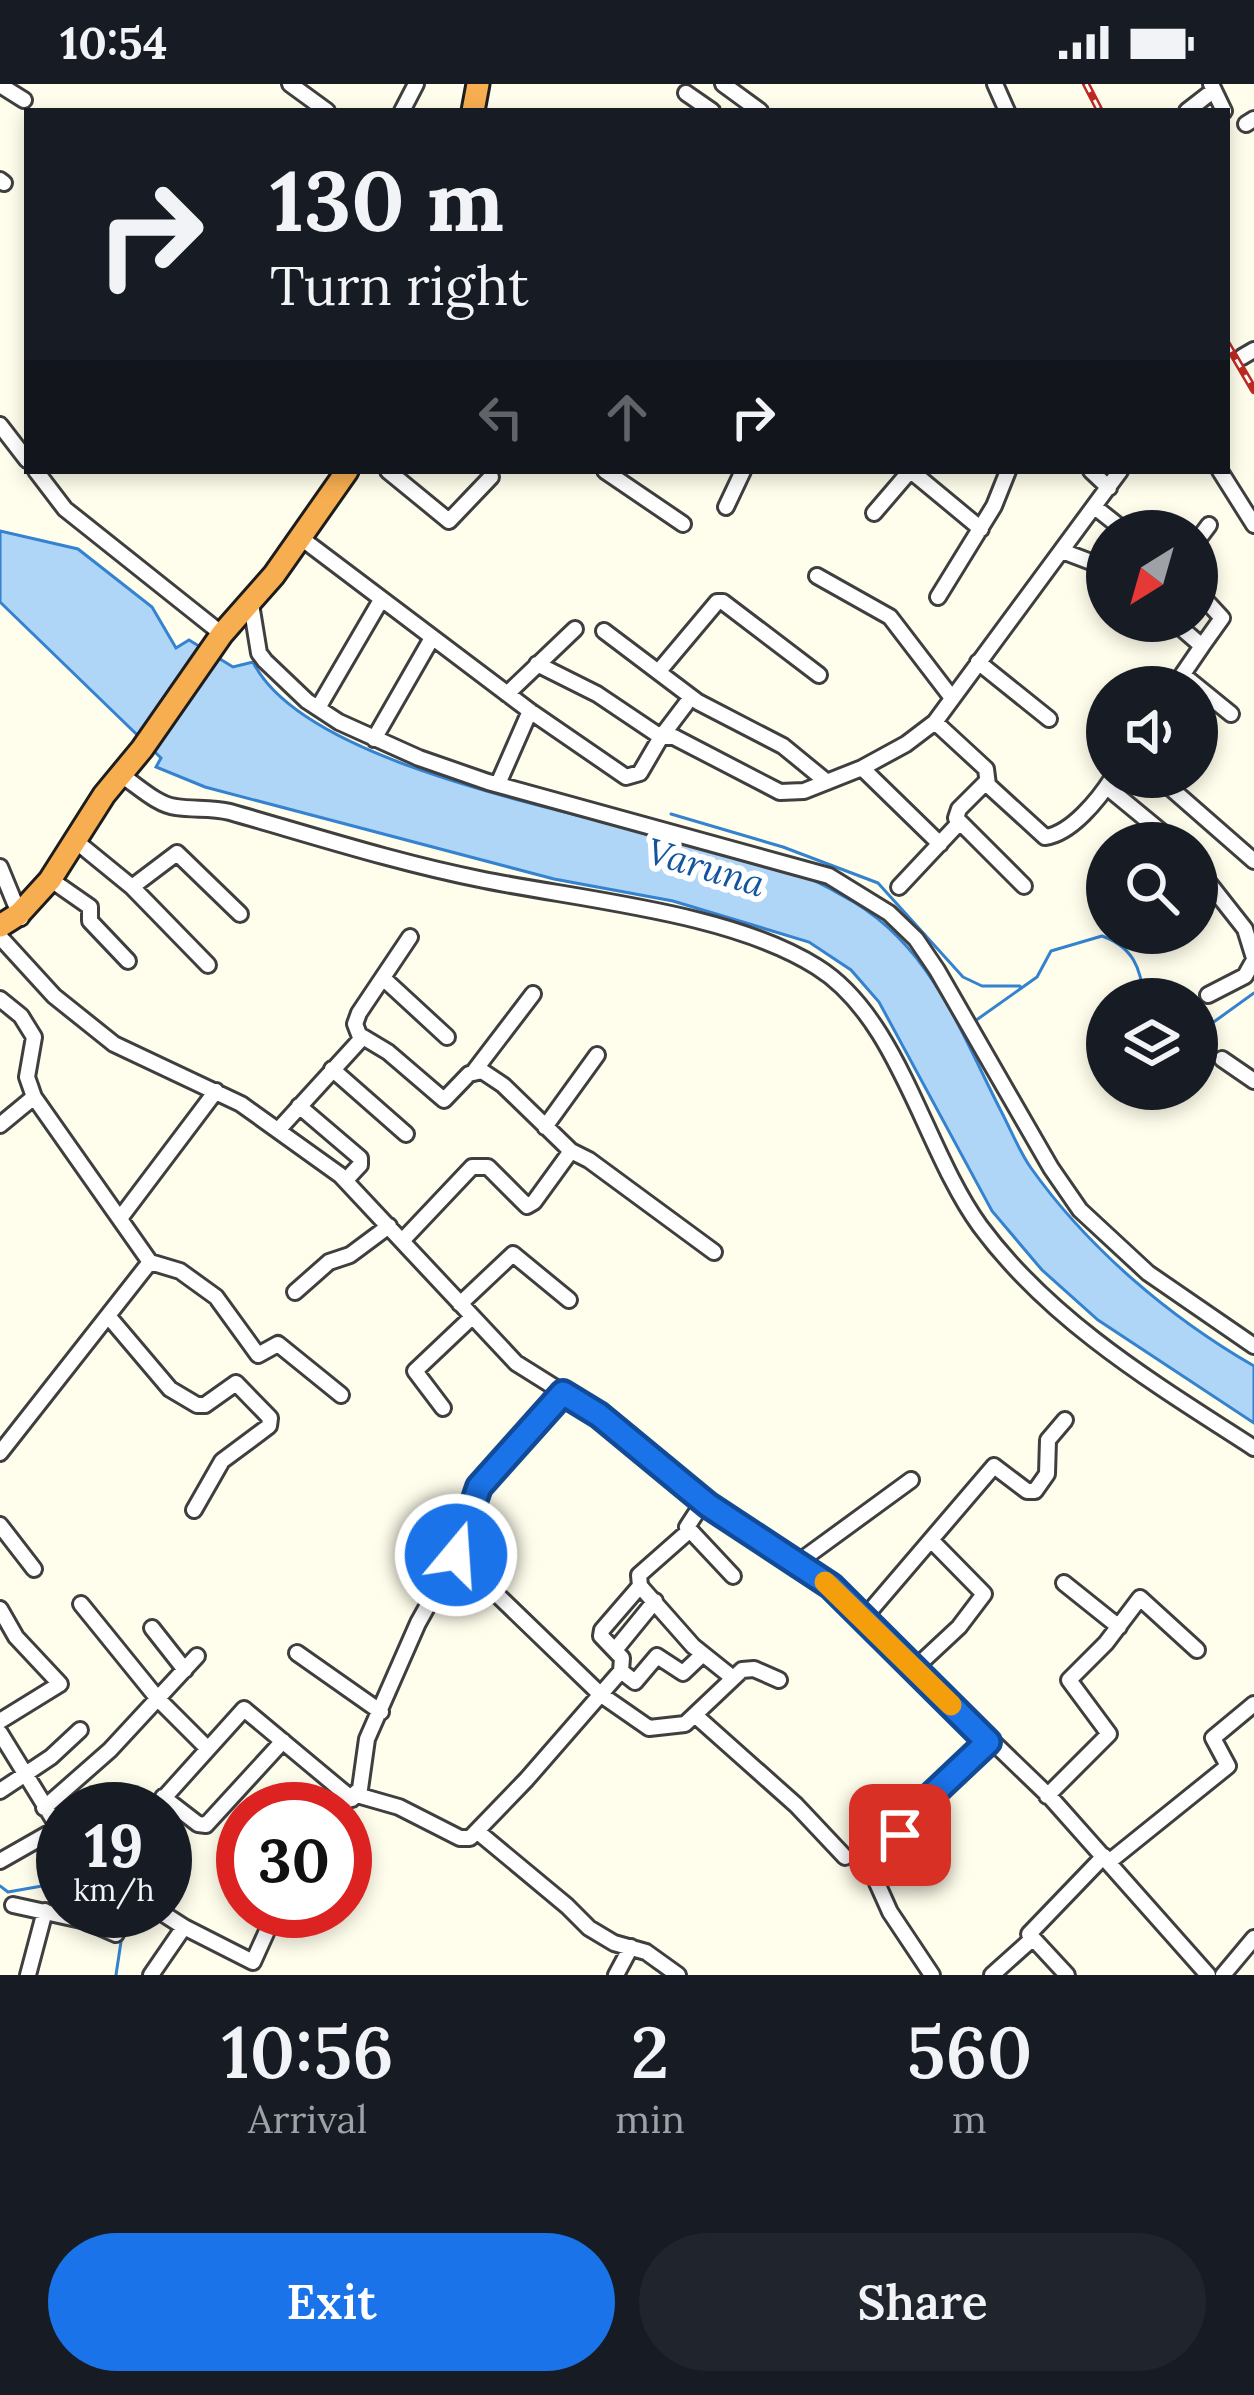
<!DOCTYPE html>
<style>
:root{--surface:#171b24;--page:#20242c;--text:#f1f3f6;--muted:#9ea1a6;--accent:#1a73e8}
body{margin:0;font-family:Lora,serif;background:var(--page);color:var(--text);height:100vh;display:flex;flex-direction:column;font-size:45px;white-space:nowrap}
*{box-sizing:border-box;margin:0}
p{font-size:39px;color:var(--muted)}
.icon{flex:none;width:66px;height:66px;fill:none;stroke:currentColor;stroke-width:2;stroke-linecap:round;stroke-linejoin:round}
.map{position:relative;height:1891px;overflow:hidden}
.drawer{display:flex;flex-direction:column;background:var(--surface);flex:1}
.drawer>*{flex:none}
.guide{position:absolute;left:24px;top:24px;width:1206px;height:366px;border-radius:0px;box-shadow:0 6px 18px #0003;background:#171b24;color:var(--text);overflow:hidden}
.needle{width:78px;rotate:217deg}
.controls{position:absolute;left:1086px;top:426px;display:grid;gap:24px}
.controls a{display:grid;place-items:center;width:132px;height:132px;border-radius:50%;background:var(--surface);box-shadow:0 6px 18px #0003;font-size:60px}
.speed{position:absolute;left:36px;top:1698px;display:flex;gap:24px;font-size:60px;font-weight:700;text-align:center}
.speed>*{display:grid;place-content:center;width:156px;height:156px;border-radius:50%;background:var(--surface);box-shadow:0 6px 18px #0003;line-height:1}
.speed small{font-size:30px;font-weight:400}
.speed .limit{border:18px solid #d22;background:#fff;color:#111}
.pin{position:absolute;display:grid;place-items:center;width:102px;height:102px;color:#fff;margin:-51px;border-radius:24px;box-shadow:0 6px 18px #0006}
.me{position:absolute;width:132px;margin:-66px;rotate:18deg;stroke-linejoin:round;filter:drop-shadow(0 0 9px #0008)}
.turn{display:flex;align-items:center;gap:42px;height:252px;padding:0 48px;font-size:54px}
.turn .icon{width:156px;height:156px;stroke-width:2.5}
.turn b{display:block;font-size:84px;line-height:102px}
.lanes{display:flex;align-items:center;height:114px;padding:0 48px;background:#0003;justify-content:center;gap:60px;direction:ltr}
.lanes .off{opacity:.35}
.eta{display:flex;justify-content:space-evenly;align-items:center;height:204px;text-align:center}
.eta b{font-size:72px;font-weight:600;line-height:84px}
.action{display:flex;gap:24px;margin-top:auto;padding:24px 48px}
.action a{flex:1;height:138px;border-radius:72px;background:var(--accent);color:#fff;font-size:48px;font-weight:600;line-height:138px;text-align:center}
.action a+a{background:var(--page);color:var(--text)}
.status{display:flex;justify-content:space-between;align-items:center;height:84px;padding:0 60px;background:var(--surface);direction:ltr}
.status svg{height:33px;fill:currentColor}
.map>svg:first-child{display:block}
.water{fill:#afd5f7;stroke:#3482d0;stroke-width:3}
.lines{fill:none;stroke-linecap:round;stroke-linejoin:round}
.stream{stroke:#3482d0;stroke-width:3}
.minor-casing{stroke:#3f3f3f;stroke-width:20}
.highway-casing{stroke:#1d1d1d;stroke-width:27}
.minor{stroke:#fff;stroke-width:14}
.highway{stroke:#f7ae51;stroke-width:21}
.rail-casing{stroke:#be2a22;stroke-width:8}
.rail{stroke:#fff;stroke-width:3;stroke-dasharray:9;stroke-linecap:butt}
.route-casing{stroke:#114b97;stroke-width:30}
.route{stroke:#1a73e8;stroke-width:21}
.slow{stroke:#f59e0b;stroke-width:21}
.labels{text-anchor:middle;stroke-width:12;stroke-linejoin:round;paint-order:stroke}
.water-label{font-size:36px;font-style:italic;fill:#13549f;stroke:#fff}
</style>
<div class="status"><b>10:54</b><svg viewBox="0 0 49 12"><path d="M0 12V9h3v3zM5 12V6h3v6zM10 12V3h3v9zM15 12V0h3v12zM26 1h20v11H26zM47 4h2v5h-2z"/></svg></div>
<div class="map">
<svg width="1254" height="1891" viewBox="0 0 1254 1891">
<rect width="100%" height="100%" fill="#fffdeb"/>
<path class="water" d="M0,447L78,465L152,523L176,564L189,556L233,583L253,578C312,698 670,742 794,788C811,794 828,803 843,812C929,857 959,945 1001,1027C1011,1046 1019,1067 1031,1084C1088,1164 1169,1233 1254,1282V1339L1098,1236L1042,1186L992,1127L879,918L851,886L809,858L673,817L554,795L205,703L156,683L161,674L0,518Z"/>
<g class="lines">
<path class="stream" d="M671,730L783,763L878,799L963,893L982,902H1020
M975,937L1037,893L1051,867L1102,852C1133,863 1141,884 1144,915
M1197,950L1254,909
M0,1802L8,1808L42,1802L63,1785
M116,1891L125,1831L121,1827"/>
<defs>
<path id="minor" d="M290,0L327,27
M723,0L760,27
M995,0L1007,27
M1211,0L1224,27
M0,1L24,16
M686,9L712,27
M402,27L416,0
M1187,27L1214,6
M1246,40L1254,35
M0,96L4,99
M1242,273L1254,266
M0,341L27,376
M36,387L65,425L222,550
M388,387L449,437L491,393
M605,387L683,440
M911,387L981,445
M1091,387L1109,404
M1220,387L1254,441
M726,423L743,387
M1096,424L1125,447
M874,429L910,387
M301,454L530,627L626,693L640,689L661,653H674L780,708L804,707L862,684L906,660L935,638L1120,387
M1197,457L1209,441
M1062,467L1107,484
M817,492L890,533L952,614
M1197,507L1222,534L1202,562
M938,513L994,422L1008,387
M251,520L259,569L265,577L307,617L339,638L419,674L488,698L829,792L889,829L916,855L937,886L1051,1084L1080,1126L1148,1189L1254,1262
M1173,537L1202,562L1174,603
M604,547L698,618L783,662L827,698
M978,578L1049,635
M537,580L597,610L661,653L686,620
M659,587L717,518H723L819,591
M1183,591L1231,630
M507,610L575,545
M318,624L381,516
M935,638L986,685L988,701L1045,753C1071,750 1099,715 1113,693
M1197,654L1204,660
M374,655L432,554
M862,684L940,760
M121,691C137,701 157,721 176,723C194,726 211,723 230,728C314,752 398,779 484,796C584,816 732,829 817,883C899,934 924,1065 980,1142C1051,1238 1155,1300 1254,1364
M1158,693L1254,777
M986,698L959,725L956,734L1024,802
M498,700L530,627
M1107,703L1175,759
M83,763L132,803L208,881
M0,783L21,834
M1197,784L1245,845L1254,874
M57,800L90,823V837L128,877
M132,803L177,769L240,830
M899,803L959,739
M1,854L54,912L114,960L241,1020L340,1091L516,1279L599,1331L708,1421L831,1502L1051,1714L1208,1891
M383,894L447,953
M1208,911L1245,892L1254,876
M0,915L21,932L34,953L27,993L34,1013L150,1178L0,1369
M360,953L355,940L359,929L410,853
M1222,975L1254,997
M332,985L406,1050
M475,986L533,910
M299,1022L360,1074V1081L346,1096
M0,1041L34,1013
M545,1043L597,971
M280,1044L363,953L388,968L444,1016L469,990L482,987L503,1001L571,1067
M121,1133L216,1007
M402,1157L472,1083H488L527,1122L534,1118L571,1067L589,1076L714,1168
M150,1178L180,1187L216,1213L258,1271L278,1260L341,1311
M295,1208L329,1178L350,1171L389,1142
M460,1220L513,1170L569,1216
M109,1233L170,1305L197,1321H205L236,1299L270,1334L269,1342L222,1377L194,1426
M443,1324L415,1287L472,1233
M704,1417L687,1443L733,1492
M0,1441L34,1485
M456,1471L600,1610L649,1644L685,1640L742,1586L754,1585L779,1596
M796,1480L911,1396
M1064,1499L1119,1543
M640,1502L639,1491L690,1446
M81,1520L158,1615L207,1664
M0,1525L16,1553L60,1600L0,1637
M864,1534L994,1382L1027,1407H1035L1047,1390L1048,1356L1065,1336
M152,1544L185,1586
M615,1566L655,1517
M297,1569L381,1628
M703,1570L683,1589L657,1572L635,1598L621,1587L622,1574L601,1552L602,1546L640,1502L693,1562L733,1594
M915,1584L959,1543L984,1510L931,1456
M696,1632L796,1721L845,1773
M0,1649L63,1751
M0,1707L51,1673L80,1646
M357,1711L399,1723L460,1754H470L526,1696L621,1587
M1047,1712L1109,1650L1069,1596L1106,1559L1140,1514L1197,1566
M163,1713L198,1740L206,1741L283,1657
M44,1724L110,1666L197,1572
M154,1725L244,1625L352,1715
M338,1725L360,1705L367,1655L418,1539L456,1471L479,1403L563,1309
M478,1748L567,1822L589,1844L614,1859L646,1868L678,1891
M0,1777L58,1744
M1110,1777L1228,1682L1213,1654L1254,1620
M13,1821L86,1837L116,1850
M159,1827L184,1843
M28,1891L45,1827
M151,1891L184,1843L253,1878L276,1827
M616,1891L631,1863
M932,1891L890,1828L877,1799L886,1782L905,1765L899,1747L902,1739L988,1658
M992,1891L1031,1856
M1067,1891L1029,1850L1104,1772
M1223,1891L1254,1854"/>
<path id="highway" d="M473,27L478,0
M0,842L19,830L50,796L104,711L142,665L222,550L274,491L347,387"/>
</defs>
<use href="#minor" class="minor-casing"/>
<use href="#highway" class="highway-casing"/>
<use href="#minor" class="minor"/>
<use href="#highway" class="highway"/>
<defs>
<path id="rail" d="M1086,0L1100,27
M1227,260L1254,306"/>
</defs>
<use href="#rail" class="rail-casing"/>
<use href="#rail" class="rail"/>
</g>
<g class="lines">
<defs>
<path id="route" d="M456,1471L479,1403L563,1309L599,1331L708,1421L831,1502L988,1658L902,1739L900,1751"/>
</defs>
<use href="#route" class="route-casing"/>
<use href="#route" class="route"/>
<path class="slow" d="M825,1498L951,1621"/>
</g>
<g class="labels">
<g class="water-label">
<text transform="translate(706 783) rotate(17)" y="13">Varuna</text>
</g>
</g>
</svg>
<div class="controls">
<a><svg class="needle" viewBox="-14 -14 28 28"><path d="M0-13l5 13h-10z" fill="#e53935"/><path d="M0 13l5-13h-10z" fill="#9ea1a6"/></svg></a>
<a><svg class="icon" aria-label="sound" viewBox="0 0 24 24"><path d="M4 9h4l5-4v14l-5-4H4zM17 9q2 3 0 6"/></svg></a>
<a><svg class="icon" aria-label="search" viewBox="0 0 24 24"><circle cx="10" cy="10" r="6"/><path d="M15 15l6 6"/></svg></a>
<a><svg class="icon" aria-label="layers" viewBox="0 0 24 24"><path d="M12 4l9 5-9 5-9-5zM3 14l9 5 9-5"/></svg></a>
</div>
<div class="speed"><div>19<small>km/h</small></div><div class="limit">30</div></div>
<div class="pin" style="left:900px;top:1751px;background:#d93025"><svg class="icon" aria-label="arrive" viewBox="0 0 24 24"><path d="M6 21V4h12l-3 4 3 4H6"/></svg></div>
<svg class="me" style="left:456px;top:1471px" viewBox="-20 -20 40 40"><circle r="17" fill="#1a73e8" stroke="#fff" stroke-width="3"/><path d="M0-11L8 9 0 5-8 9z" fill="#fff"/></svg>
<div class="guide">
<div class="turn"><svg class="icon" aria-label="right" viewBox="0 0 24 24"><path d="M7 20v-9h11M14 6l5 5-5 5"/></svg><div><b>130 m</b>Turn right</div></div>
<div class="lanes"><svg class="icon off" aria-label="left" viewBox="0 0 24 24"><path d="M17 20v-9H6M10 6l-5 5 5 5"/></svg><svg class="icon off" aria-label="ahead" viewBox="0 0 24 24"><path d="M12 20V5M6 11l6-6 6 6"/></svg><svg class="icon" aria-label="right" viewBox="0 0 24 24"><path d="M7 20v-9h11M14 6l5 5-5 5"/></svg></div>
</div>
</div>
<section class="drawer">
<div class="eta">
<div><b>10:56</b><p>Arrival</p></div>
<div><b>2</b><p>min</p></div>
<div><b>560</b><p>m</p></div>
</div>
<div class="action"><a>Exit</a><a>Share</a></div>
</section>
